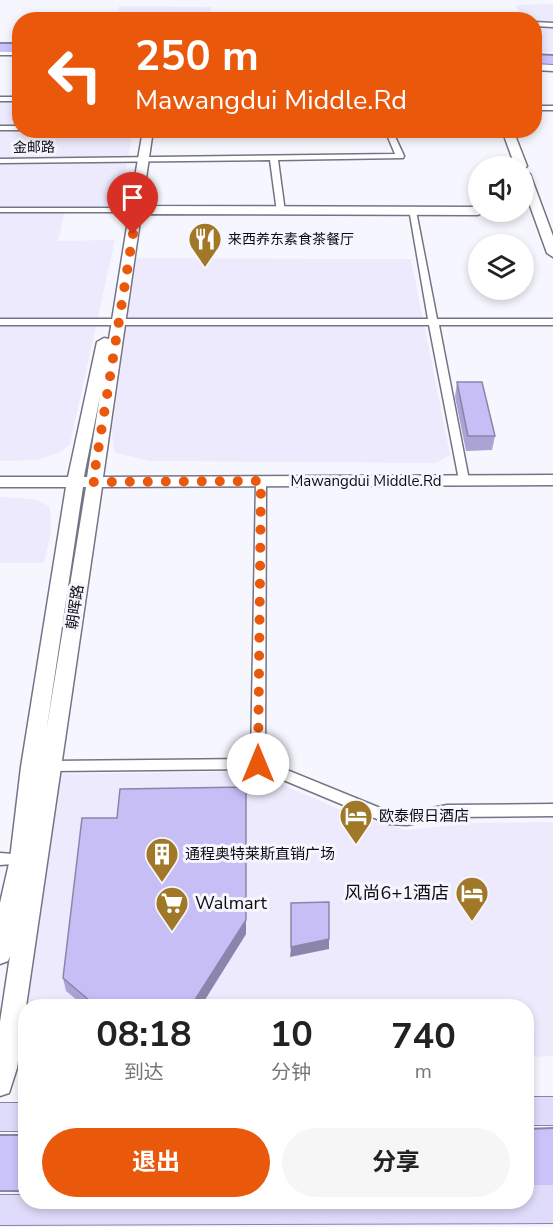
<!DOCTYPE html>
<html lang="zh">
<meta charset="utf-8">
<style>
:root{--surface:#fff;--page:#f6f6f6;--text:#222;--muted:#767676;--accent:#ea580c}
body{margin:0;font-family:"Nunito Sans","Noto Sans SC",sans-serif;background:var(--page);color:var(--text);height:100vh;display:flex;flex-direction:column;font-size:22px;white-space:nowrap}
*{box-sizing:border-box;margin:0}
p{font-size:20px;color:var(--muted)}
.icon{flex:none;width:33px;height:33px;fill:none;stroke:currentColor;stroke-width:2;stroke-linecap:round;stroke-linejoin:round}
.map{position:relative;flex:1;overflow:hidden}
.details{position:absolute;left:18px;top:999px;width:516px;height:210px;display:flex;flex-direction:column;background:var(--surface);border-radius:24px;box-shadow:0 3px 9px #0003}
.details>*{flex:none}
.banner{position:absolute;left:12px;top:12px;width:530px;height:126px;border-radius:24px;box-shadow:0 3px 9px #0003;background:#ea580c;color:#fff;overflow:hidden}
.controls{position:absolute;left:468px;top:156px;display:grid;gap:12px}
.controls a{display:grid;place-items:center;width:66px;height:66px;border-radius:50%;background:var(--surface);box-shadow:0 3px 9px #0003;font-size:30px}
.pin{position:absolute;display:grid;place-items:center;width:51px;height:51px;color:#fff;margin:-62px -26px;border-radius:50% 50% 50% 0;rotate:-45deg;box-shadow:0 0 6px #0007}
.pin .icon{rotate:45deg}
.me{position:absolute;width:66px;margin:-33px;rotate:0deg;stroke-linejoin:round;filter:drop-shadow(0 0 4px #0008)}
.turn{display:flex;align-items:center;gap:21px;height:126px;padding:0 24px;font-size:27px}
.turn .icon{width:78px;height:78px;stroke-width:2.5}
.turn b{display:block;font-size:42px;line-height:51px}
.eta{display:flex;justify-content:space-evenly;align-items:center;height:102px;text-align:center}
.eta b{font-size:36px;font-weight:700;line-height:42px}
.action{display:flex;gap:12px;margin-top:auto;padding:12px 24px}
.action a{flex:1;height:69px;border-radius:36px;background:var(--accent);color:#fff;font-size:24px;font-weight:700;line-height:69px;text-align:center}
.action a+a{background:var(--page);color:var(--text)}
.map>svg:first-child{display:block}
.built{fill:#eceafc}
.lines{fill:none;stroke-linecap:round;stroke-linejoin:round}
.street-casing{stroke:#757386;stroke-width:3}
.secondary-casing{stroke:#757386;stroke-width:3}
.primary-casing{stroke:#8883a8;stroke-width:2}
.highway-casing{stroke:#8883a8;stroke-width:4}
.street{fill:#fff;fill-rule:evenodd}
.secondary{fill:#fff;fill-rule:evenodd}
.primary{fill:#dfdbfb;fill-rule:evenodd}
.highway{fill:#cac3f9;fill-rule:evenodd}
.wall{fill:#aaa3d3}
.shaded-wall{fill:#8b85ac}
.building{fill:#c6bef5;stroke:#8b85ac;stroke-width:1.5}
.route{stroke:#ea580c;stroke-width:10;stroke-dasharray:0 18}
.labels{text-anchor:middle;stroke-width:6;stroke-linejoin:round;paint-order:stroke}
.far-street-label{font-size:14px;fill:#0c0b12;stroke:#f6f6fe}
.far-poi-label{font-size:14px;fill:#0c0b12;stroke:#f6f6fe;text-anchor:start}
.street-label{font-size:15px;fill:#0c0b12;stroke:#f6f6fe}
.poi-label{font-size:15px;fill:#0c0b12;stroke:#f6f6fe;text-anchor:start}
.near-poi-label{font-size:18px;fill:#0c0b12;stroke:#f6f6fe;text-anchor:end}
</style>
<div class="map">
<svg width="553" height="1227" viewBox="0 0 553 1227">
<rect width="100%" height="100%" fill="#f6f6fe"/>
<path class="built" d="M553,4V52H534V20L523,19L515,5Z
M119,6L211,7L209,19H117Z
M0,101H19L20,130L133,131L120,200L111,206H66L58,241L115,240L70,444L60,452L38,460L0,461Z
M136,258L411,259L450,455L436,463L150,461L116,453L113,446L112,431Z
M0,497L33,499L47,505L50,509L51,531L44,563H0Z
M230,772L274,781L355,816L407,830L474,823L553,822V1056L527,1057L526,1006H27L61,774Z"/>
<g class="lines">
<defs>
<path id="street" d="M534,22L553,23V27L534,26Z
M0,97H20V101H0Z
M534,106H553V110H534Z
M0,126H20V130H0Z
M385,130H392L404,156L403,158L278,160L285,212L281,214L277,212L270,160L0,163V159L395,154Z
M0,208H126L130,210L126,212H0Z
M409,209L416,211L437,319H553V325H439L469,480L468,482L464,483L459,480L429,325H0V319H428Z
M261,478L266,481L265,761L390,812L407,813L447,805L553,804V816L447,817L407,825L389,824L257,769L52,771L47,770L45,766L47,762L52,761L251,759L256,481Z
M0,853L26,855L28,859L26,863L0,865Z"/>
<path id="secondary" d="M0,49H20V55H0Z
M534,64L553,65V71L534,70Z
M143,130H153L142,206L478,207V212H484L478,215L141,214L103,477L553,475V485L102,487L17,1068L9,1093L0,1096V1022L10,956L8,961L0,964V903L10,859L21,767L66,487H0V477H68L97,342L104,338L109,339L129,214L120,210L130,206ZM100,396L87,477H84L85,471ZM83,487H86L46,733Z
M502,130H513L527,166L525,168L515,166Z
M524,171L530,174L553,236V257L547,253L524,189Z"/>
<path id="primary" d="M526,1097H553V1125H526Z
M0,1103H26V1131H0Z
M553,1180V1223L0,1225V1195H26V1202H526V1181Z"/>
<path id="highway" d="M0,44H20V52H0Z
M534,55L553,56V64L534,63Z
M553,1129V1185H526V1130Z
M0,1136H26V1190H0Z"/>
</defs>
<use href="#street" class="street-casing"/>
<use href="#secondary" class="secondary-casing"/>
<use href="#primary" class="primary-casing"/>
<use href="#highway" class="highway-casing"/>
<use href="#street" class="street"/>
<use href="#secondary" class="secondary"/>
<use href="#primary" class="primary"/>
<use href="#highway" class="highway"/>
</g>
<path class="wall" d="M475,130H500L475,131Z
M457,382L495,436L492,450L466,451L455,397Z
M246,801V934L201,1006H84L66,991L63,978L117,818Z"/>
<path class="shaded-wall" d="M246,787V934L201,1006H191Z
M329,939V949L290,957L291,947Z"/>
<path class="building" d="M457,382H482L495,436H468Z
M246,787V920L191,1006H96L63,978L82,818H117L120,789Z
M329,902V939L291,947V903Z"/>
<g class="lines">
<path class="route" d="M133,234L93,482L261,481L258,764"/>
</g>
<defs>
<symbol id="restaurant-pin" viewBox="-11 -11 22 30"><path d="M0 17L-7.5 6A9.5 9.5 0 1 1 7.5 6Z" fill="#a17827" stroke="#f6f6fe"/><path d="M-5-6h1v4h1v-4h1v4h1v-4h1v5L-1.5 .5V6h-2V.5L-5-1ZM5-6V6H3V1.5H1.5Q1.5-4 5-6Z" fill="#fff"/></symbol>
<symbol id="hotel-pin" viewBox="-11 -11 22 30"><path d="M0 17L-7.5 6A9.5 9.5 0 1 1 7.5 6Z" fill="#a17827" stroke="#f6f6fe"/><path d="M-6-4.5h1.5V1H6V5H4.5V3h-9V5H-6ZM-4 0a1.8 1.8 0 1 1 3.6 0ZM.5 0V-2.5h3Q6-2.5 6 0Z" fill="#fff"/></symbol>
<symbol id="building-pin" viewBox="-11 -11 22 30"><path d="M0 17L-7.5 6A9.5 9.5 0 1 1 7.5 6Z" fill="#a17827" stroke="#f6f6fe"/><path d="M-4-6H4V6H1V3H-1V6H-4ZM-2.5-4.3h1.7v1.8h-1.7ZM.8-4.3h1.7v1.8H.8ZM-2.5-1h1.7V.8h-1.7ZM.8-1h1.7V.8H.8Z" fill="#fff"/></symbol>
<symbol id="supermarket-pin" viewBox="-11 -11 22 30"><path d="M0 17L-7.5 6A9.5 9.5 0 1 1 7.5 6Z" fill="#a17827" stroke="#f6f6fe"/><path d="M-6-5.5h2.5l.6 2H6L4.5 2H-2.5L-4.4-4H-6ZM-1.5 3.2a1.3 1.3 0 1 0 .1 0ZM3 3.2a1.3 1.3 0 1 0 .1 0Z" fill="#fff"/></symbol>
</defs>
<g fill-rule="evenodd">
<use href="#restaurant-pin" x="186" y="220" width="38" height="52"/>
<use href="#hotel-pin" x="337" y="797" width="38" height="52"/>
<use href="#building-pin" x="143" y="835" width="38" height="52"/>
<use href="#hotel-pin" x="453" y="874" width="38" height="52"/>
<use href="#supermarket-pin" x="153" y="884" width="38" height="52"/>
</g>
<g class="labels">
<g class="far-street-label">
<text transform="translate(34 147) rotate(-1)" y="5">金邮路</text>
</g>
<g class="far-poi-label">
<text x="228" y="244">来西养东素食茶餐厅</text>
</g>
<g class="street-label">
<text x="366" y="486">Mawangdui Middle.Rd</text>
<text transform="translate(75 607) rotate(-82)" y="5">朝晖路</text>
</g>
<g class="poi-label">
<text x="379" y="821">欧泰假日酒店</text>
<text x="185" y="859">通程奥特莱斯直销广场</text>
</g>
<g class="near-poi-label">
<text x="449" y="899">风尚6+1酒店</text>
<text x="195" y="909" text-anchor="start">Walmart</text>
</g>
</g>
</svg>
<div class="controls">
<a><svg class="icon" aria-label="sound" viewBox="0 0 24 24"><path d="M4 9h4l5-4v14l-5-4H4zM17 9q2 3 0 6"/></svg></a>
<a><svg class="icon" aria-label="layers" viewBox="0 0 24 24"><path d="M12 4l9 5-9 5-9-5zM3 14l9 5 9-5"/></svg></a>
</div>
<div class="pin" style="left:133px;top:234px;background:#d93025"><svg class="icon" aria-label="arrive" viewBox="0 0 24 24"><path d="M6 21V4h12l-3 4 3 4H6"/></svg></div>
<svg class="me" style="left:258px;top:764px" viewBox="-20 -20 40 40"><circle r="19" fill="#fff"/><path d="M0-13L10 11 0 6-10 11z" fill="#ea580c"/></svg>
<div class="banner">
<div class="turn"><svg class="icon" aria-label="left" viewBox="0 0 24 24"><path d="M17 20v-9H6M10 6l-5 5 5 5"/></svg><div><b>250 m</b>Mawangdui Middle.Rd</div></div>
</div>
<section class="details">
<div class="eta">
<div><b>08:18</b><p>到达</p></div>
<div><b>10</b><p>分钟</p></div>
<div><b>740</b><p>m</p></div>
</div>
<div class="action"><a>退出</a><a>分享</a></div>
</section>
</div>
